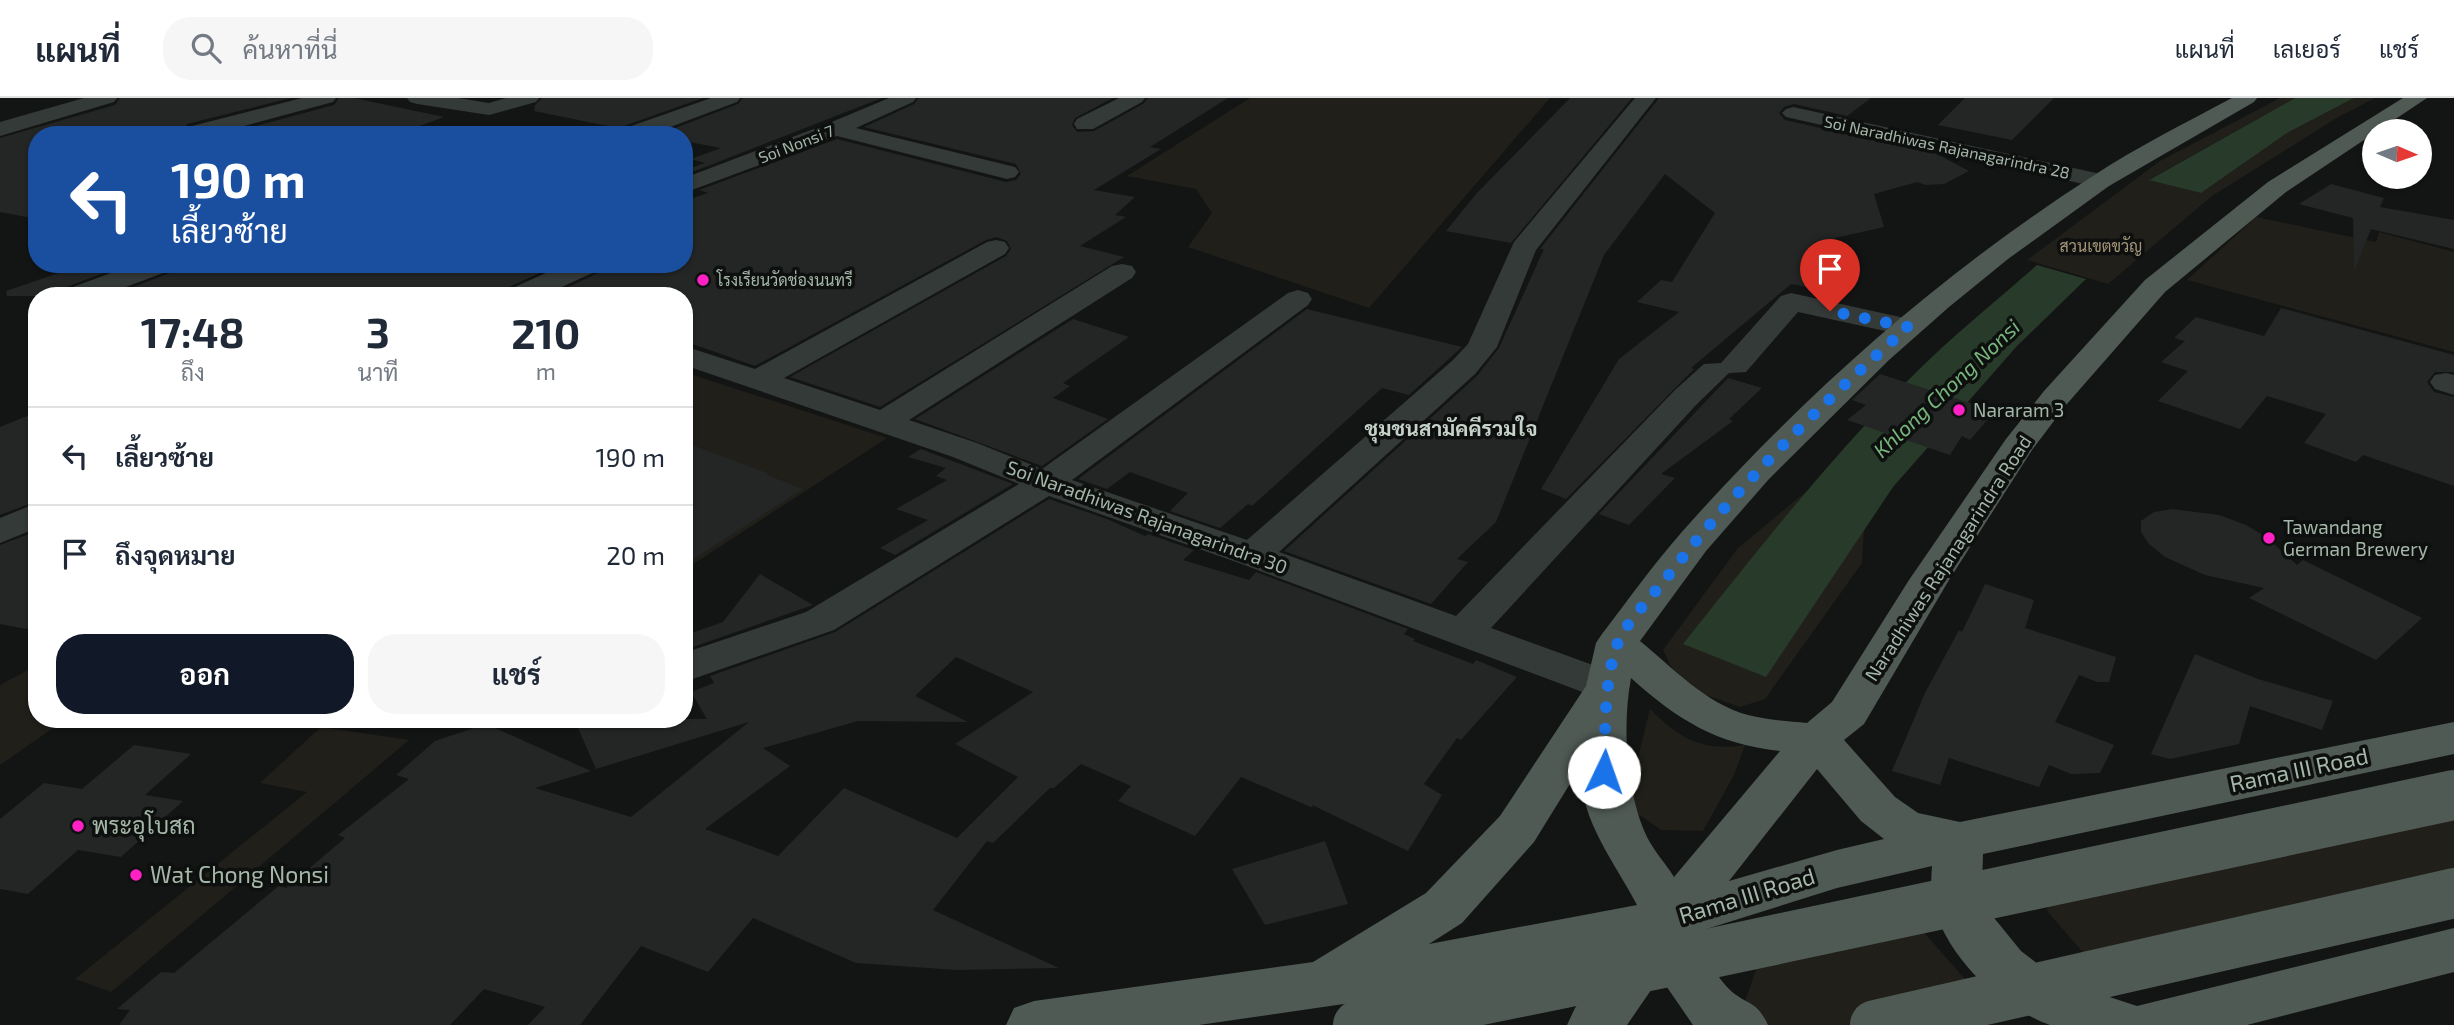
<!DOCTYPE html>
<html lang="th">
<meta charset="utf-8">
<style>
:root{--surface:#fff;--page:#f6f6f7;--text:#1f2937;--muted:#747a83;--line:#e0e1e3;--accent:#111827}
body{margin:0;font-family:"Exo 2",Sarabun,sans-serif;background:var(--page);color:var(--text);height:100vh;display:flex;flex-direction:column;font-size:26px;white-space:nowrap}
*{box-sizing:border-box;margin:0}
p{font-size:23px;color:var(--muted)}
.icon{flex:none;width:38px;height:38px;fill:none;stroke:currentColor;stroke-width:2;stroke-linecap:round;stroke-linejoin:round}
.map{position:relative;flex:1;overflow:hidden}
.details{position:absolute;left:28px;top:189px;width:665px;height:441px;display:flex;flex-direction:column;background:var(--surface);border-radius:28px;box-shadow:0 2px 5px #0004}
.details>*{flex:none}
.guide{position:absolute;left:28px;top:28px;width:665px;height:147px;border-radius:28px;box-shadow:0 2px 5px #0004;background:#1a4fa0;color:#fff;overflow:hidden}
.needle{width:46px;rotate:92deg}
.tools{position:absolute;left:2362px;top:21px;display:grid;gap:14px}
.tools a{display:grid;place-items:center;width:70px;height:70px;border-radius:50%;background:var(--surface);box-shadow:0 2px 5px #0004;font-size:35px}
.pin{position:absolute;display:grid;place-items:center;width:60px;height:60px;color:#fff;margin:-72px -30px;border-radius:50% 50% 50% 0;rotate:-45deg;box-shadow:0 0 7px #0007}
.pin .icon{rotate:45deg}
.me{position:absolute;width:77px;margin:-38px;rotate:3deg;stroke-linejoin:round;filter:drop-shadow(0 0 5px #0008)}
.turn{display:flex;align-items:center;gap:24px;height:147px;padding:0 28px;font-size:32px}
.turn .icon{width:91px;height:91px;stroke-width:2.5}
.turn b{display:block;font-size:49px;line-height:60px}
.eta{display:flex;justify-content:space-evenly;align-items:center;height:119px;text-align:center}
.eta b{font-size:42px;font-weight:700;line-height:49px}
.button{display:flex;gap:14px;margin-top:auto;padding:14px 28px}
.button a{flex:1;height:80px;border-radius:28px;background:var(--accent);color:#fff;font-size:28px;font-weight:700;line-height:80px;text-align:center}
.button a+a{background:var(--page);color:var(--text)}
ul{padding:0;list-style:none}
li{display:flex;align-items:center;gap:21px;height:98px;padding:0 28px;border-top:2px solid var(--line)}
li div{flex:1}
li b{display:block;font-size:26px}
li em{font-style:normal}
header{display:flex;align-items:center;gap:42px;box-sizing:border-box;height:98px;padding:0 35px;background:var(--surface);border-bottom:2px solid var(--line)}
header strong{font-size:33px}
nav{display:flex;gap:38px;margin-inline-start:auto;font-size:24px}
.search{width:490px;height:63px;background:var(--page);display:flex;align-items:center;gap:18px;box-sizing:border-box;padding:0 24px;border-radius:28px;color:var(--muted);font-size:26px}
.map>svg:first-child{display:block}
.green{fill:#201f19}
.water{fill:#283a29}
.building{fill:#232625;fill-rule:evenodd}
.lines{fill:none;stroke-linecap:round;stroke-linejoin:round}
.minor{fill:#343a37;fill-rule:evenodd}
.tertiary{fill:#343a37;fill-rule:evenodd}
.primary{fill:#505a54;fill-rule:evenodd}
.primary-bridge{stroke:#505a54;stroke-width:50}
.route{stroke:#1a73e8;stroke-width:12;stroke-dasharray:0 21.6}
.poi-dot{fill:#ff21c4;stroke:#0e100f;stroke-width:2.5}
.labels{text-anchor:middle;stroke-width:7;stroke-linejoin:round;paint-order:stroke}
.far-street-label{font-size:16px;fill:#a4b7a9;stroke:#0e100f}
.far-park-label{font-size:16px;fill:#a49579;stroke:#0e100f}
.far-poi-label{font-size:16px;fill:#a4b7a9;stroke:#0e100f;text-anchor:start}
.poi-label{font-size:19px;fill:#a4b7a9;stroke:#0e100f;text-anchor:start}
.street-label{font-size:19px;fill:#a4b7a9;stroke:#0e100f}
.water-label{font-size:21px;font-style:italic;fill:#77b57c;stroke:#0e100f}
.neighbourhood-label{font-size:21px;font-weight:bold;fill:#c5d2c9;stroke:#0e100f}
.near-street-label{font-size:23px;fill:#a4b7a9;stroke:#0e100f}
.near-poi-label{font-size:23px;fill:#a4b7a9;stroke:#0e100f;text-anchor:start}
</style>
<header>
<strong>แผนที่</strong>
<div class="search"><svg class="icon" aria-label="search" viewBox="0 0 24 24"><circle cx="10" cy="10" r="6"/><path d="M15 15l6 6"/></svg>ค้นหาที่นี่</div>
<nav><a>แผนที่</a><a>เลเยอร์</a><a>แชร์</a></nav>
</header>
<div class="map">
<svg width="2454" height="927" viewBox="0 0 2454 927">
<rect width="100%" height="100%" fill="#131514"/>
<path class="green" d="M1250,0H1550L1369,210L1188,149L1212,115L1196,91L1127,78Z
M2280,0H2295L2150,81L2201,95L2287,35L2354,0H2375L2335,21L2212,98L2108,186L2027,162L2160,63Z
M2256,119L2376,144L2379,134L2454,154V254L2187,182Z
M684,274L887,340L684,472Z
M1808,392L1864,430L1862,465L1765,601L1740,609L1689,591L1670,567L1663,552L1738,450Z
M37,567V621H66L0,667V587Z
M1650,611C1679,640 1702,654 1745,647L1734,677L1703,733L1661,732L1633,712V680Z
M321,629L409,642L111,894L75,881L307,694L260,685Z
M2454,700V802L2106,881L2047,813L2051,785Z
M1906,814L1986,905L1905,927H1748L1743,909L1763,852Z"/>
<path class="water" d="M2295,0H2354L2287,35L2201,95L2149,82Z
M2037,167L2086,181L2017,248L1893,389L1766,579L1683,546C1762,447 1841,345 1933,258C1967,226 2003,197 2037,167Z"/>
<path class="building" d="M120,0H291L187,26L183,33L184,37H37V121L0,114V40L115,7Z
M339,0H354L444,19L395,37H222L334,7Z
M542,0H703L618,30L534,13L535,7Z
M743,0H882L695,73L688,71L705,65L691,61L721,50L684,43V37H657L738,6Z
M919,0H1113L1075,20L1072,27L1077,34L1094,33L1143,6L1148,0H1228L1150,49L1161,51L1094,92L1135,99L1115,117L1126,119L1080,148L1124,159L880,309L790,279L1006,158L1011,151L1007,143L997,139L986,142L755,268L684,243V198H549L600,174L604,166H684V103L708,95L699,92L837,41L1006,84L1016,82L1021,76L1016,66L864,29L914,6Z
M1570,0H1632L1511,145L1446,133L1476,96Z
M1659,0H1871L1847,18L1794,6L1784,9L1779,15L1785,22L1937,56L1969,73L1944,86L1926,87L1917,84L1874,96L1884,129L1835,140L1813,190L1791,186L1691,270L1694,271L1566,401L1541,391L1619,261L1679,214L1637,204L1661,182L1672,184L1715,115L1665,76L1604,157L1496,424L1457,461L1468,464L1431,506L1284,453L1477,278L1499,250L1544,151H1540Z
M1965,0H2054L2012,42L1938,27Z
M2331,86L2384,100L2380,109L2454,122V151L2371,131L2354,174L2353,120L2299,106Z
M85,166H127L64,190L59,198H7L6,193Z
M176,166H559L507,190L502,198H110L172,174Z
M2281,210L2454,257V274H2435L2427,284L2434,294L2454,299V388L2363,357L2356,364L2304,345L2326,316L2267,298L2240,331L2158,303L2188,273L2161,264L2185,243L2174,240L2196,219L2264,238Z
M1307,211L1462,249L1409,297L1382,290L1252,408L1248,406L1220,430L1170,413L1188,395L1130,374L1107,391L1078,381Z
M1073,221L1129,239L1063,285L1070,288L1053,300L1108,321L1042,368L915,321Z
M1880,276L1995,313L1970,342L1962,338L1950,357L1847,322L1866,307L1852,302Z
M1728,280L1762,290L1729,321L1733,323L1661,376L1675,380L1629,427L1599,416Z
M37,314V403L0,417V329Z
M684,344L770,376L767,377L803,391L684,467Z
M921,351L1013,386L895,457L880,450L928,422L896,411L947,382L936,378L946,370L908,359Z
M1049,401L1107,421L1145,438L1148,436L1194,452L1183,462L1249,482L1256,474L1408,531L1404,536L1415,541L1413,543L1473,566L1476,562L1517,579L1461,642L1457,640L1424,686L1442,697L1408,753L1312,707L1313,710L1241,679L1195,738L1118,703L1131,688L1081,666L1054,690H1050L993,745L987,743L933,812L1059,870L957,872L856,865L753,820L708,874L641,848L580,927H528L545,909L484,891L450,927H119L130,912L117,911L161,874L174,875L280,787L286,790L345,740L338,737L409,681L396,677L435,643L486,626L591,673L535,690L631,719L749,624L596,671L578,630L600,621H707L691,594L714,585L710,578L835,534ZM956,559L1033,594L955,646L1018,679L957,740L844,690L778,758L705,731L790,668L763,650L858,623L968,624L915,598Z
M2172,411L2219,417L2246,427L2266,439L2297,467L2303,462L2422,520L2376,562L2249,500L2264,490L2205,477L2165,459L2149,446L2141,434V423L2154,414Z
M37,433V533L0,526V447Z
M760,476L813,507L693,549L686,537L723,524Z
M1985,486L2034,502L2025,530L2116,559L2109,584H2097L2079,577L2055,624L2114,647L2100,675L2071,676L2049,667L2039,689L1949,660L1940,687L1892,673L1925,595L1959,532L1962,534Z
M2195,556L2258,581L2333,603L2322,632L2250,608L2239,646L2170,661L2151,656Z
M134,647L191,656L145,697L183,703L121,759L78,752L28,796L0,791V721L44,685L82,691Z
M1325,743L1348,806L1265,827L1232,771Z"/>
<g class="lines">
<path class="minor" d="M84,0H117L114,4L0,38V24Z
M302,0H336L333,4L211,37H187L185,34L188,29Z
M407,0H458L489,5L506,0H539L536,4L489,17L417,6L410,4Z
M889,0H916L913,4L856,30L1015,69L1019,74L1015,79L1007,81L837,38L684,95V80L827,26Z
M1119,0H1145L1142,4L1093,31H1077L1074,26L1077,21Z
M1635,0H1656L1536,152L1497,249L1475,276L1279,454L1456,518L1675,292L1704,266L1721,265L1781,198L1791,195L1918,223L1923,229L1918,235L1908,238L1798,214L1746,274L1729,275L1697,306L1491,530L1623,578L1630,588L1623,598L1608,602L1593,598L1239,465L1049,398L834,532L684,584V555L806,514L1019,386L953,359L684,267V248L755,271L987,144L996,142L1005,144L1009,150L1005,156L784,280L880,312L1112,168L1122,166L1132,168L1136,174L1132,180L909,322L977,345L1042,371L1288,195L1298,192L1308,195L1312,201L1308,207L1072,382L1247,442L1453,262L1468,246L1514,144Z
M1793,9L2101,76L2109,78L2113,83L2109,88L2101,90L1786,19L1782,15L1786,11Z
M135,166H174L171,172L102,198H61L65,192Z
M2446,275L2454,277V297L2435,291L2430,284L2435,277Z"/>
<path class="tertiary" d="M711,0H740L737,4L649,37H617L620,32Z
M566,166H602L599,172L542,198H504L508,192Z
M37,405V430L0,445V420Z"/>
<path class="primary" d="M2232,0H2257L2254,4L2109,88L2008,161L1949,209L1889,262L1769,381L1706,453L1640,543C1672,569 1706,606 1748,617C1767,622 1788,623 1807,625L1832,604L1909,482L2006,341L2044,293L2145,182L2268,84L2403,0H2427L2286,94L2165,194L2066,307L2032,352L1949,482L1864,626L1844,642L1895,699L1918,715L1960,724L2454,624V656L1983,756L1982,790L1986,810L2021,853L2048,874L2070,886L2137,908L2454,830V874L2247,927H2050C1999,908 1952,864 1934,811C1930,797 1931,782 1932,768L1837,790L1700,833C1707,857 1711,872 1729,891C1747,908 1756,901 1768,927H1693L1660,879L1627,927H1567L1575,910L1618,853L1385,900L1199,927H1006L1014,910L1034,903L1313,864L1426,795L1500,718L1586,588L1596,545L1602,536C1628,502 1653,467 1681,435C1801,299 1940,176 2093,78C2137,49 2185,25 2232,0ZM1631,580C1678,622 1716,646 1780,653L1674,779C1666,766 1654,753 1647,739C1626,695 1622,628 1631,580ZM1581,668C1578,720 1614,763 1637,807L1429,846L1462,825L1534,744ZM1817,671L1861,723L1884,741L1837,752L1729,783Z"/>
<path class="primary-bridge" d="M1358,927L1717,854L2454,697
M1875,927L2454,795"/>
</g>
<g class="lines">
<path class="route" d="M1604,674C1606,633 1603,587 1617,547C1624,527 1650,500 1664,483C1736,390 1820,307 1908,229L1830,213"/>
</g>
<g class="poi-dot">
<circle cx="703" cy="182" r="7"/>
<circle cx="1959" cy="312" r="7"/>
<circle cx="2269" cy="440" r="7"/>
<circle cx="78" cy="728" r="7"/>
<circle cx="136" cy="777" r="7"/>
</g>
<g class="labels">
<g class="far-street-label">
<text transform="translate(796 46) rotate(-21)" y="6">Soi Nonsi 7</text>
<text transform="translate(1947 49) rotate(12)" y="6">Soi Naradhiwas Rajanagarindra 28</text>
</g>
<g class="far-park-label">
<text x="2101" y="154">สวนเขตขวัญ</text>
</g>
<g class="far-poi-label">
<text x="717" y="188">โรงเรียนวัดช่องนนทรี</text>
</g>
<g class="poi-label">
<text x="1973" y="319">Nararam 3</text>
<text x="2283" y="436">Tawandang<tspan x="2283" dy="22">German Brewery</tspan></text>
</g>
<g class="street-label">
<text transform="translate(1147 419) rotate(20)" y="7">Soi Naradhiwas Rajanagarindra 30</text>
<text transform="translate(1948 460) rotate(-57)" y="7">Naradhiwas Rajanagarindra Road</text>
</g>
<g class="water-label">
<text transform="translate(1947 291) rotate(-43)" y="7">Khlong Chong Nonsi</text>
</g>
<g class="neighbourhood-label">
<text x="1451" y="338">ชุมชนสามัคคีรวมใจ</text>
</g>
<g class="near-street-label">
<text transform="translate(2299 672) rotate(-12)" y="8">Rama III Road</text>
<text transform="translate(1747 798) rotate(-17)" y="8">Rama III Road</text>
</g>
<g class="near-poi-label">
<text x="92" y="736">พระอุโบสถ</text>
<text x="150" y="785">Wat Chong Nonsi</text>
</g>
</g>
</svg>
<div class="tools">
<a><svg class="needle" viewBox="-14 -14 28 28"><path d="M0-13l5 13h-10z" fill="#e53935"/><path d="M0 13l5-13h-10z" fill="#747a83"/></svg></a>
</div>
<div class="pin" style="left:1830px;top:213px;background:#d93025"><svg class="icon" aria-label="arrive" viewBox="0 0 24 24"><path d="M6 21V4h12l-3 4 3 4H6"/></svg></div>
<svg class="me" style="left:1604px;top:674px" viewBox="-20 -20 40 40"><circle r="19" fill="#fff"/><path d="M0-13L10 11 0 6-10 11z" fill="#1a73e8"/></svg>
<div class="guide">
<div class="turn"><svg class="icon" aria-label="left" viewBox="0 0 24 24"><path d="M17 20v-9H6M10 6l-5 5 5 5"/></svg><div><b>190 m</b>เลี้ยวซ้าย</div></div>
</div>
<section class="details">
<div class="eta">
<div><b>17:48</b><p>ถึง</p></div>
<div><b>3</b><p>นาที</p></div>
<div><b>210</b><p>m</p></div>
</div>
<ul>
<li><svg class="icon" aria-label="left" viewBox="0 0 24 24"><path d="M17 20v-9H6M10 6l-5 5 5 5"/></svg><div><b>เลี้ยวซ้าย</b></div><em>190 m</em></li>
<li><svg class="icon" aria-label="arrive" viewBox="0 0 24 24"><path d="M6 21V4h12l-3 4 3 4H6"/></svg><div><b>ถึงจุดหมาย</b></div><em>20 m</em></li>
</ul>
<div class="button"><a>ออก</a><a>แชร์</a></div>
</section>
</div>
